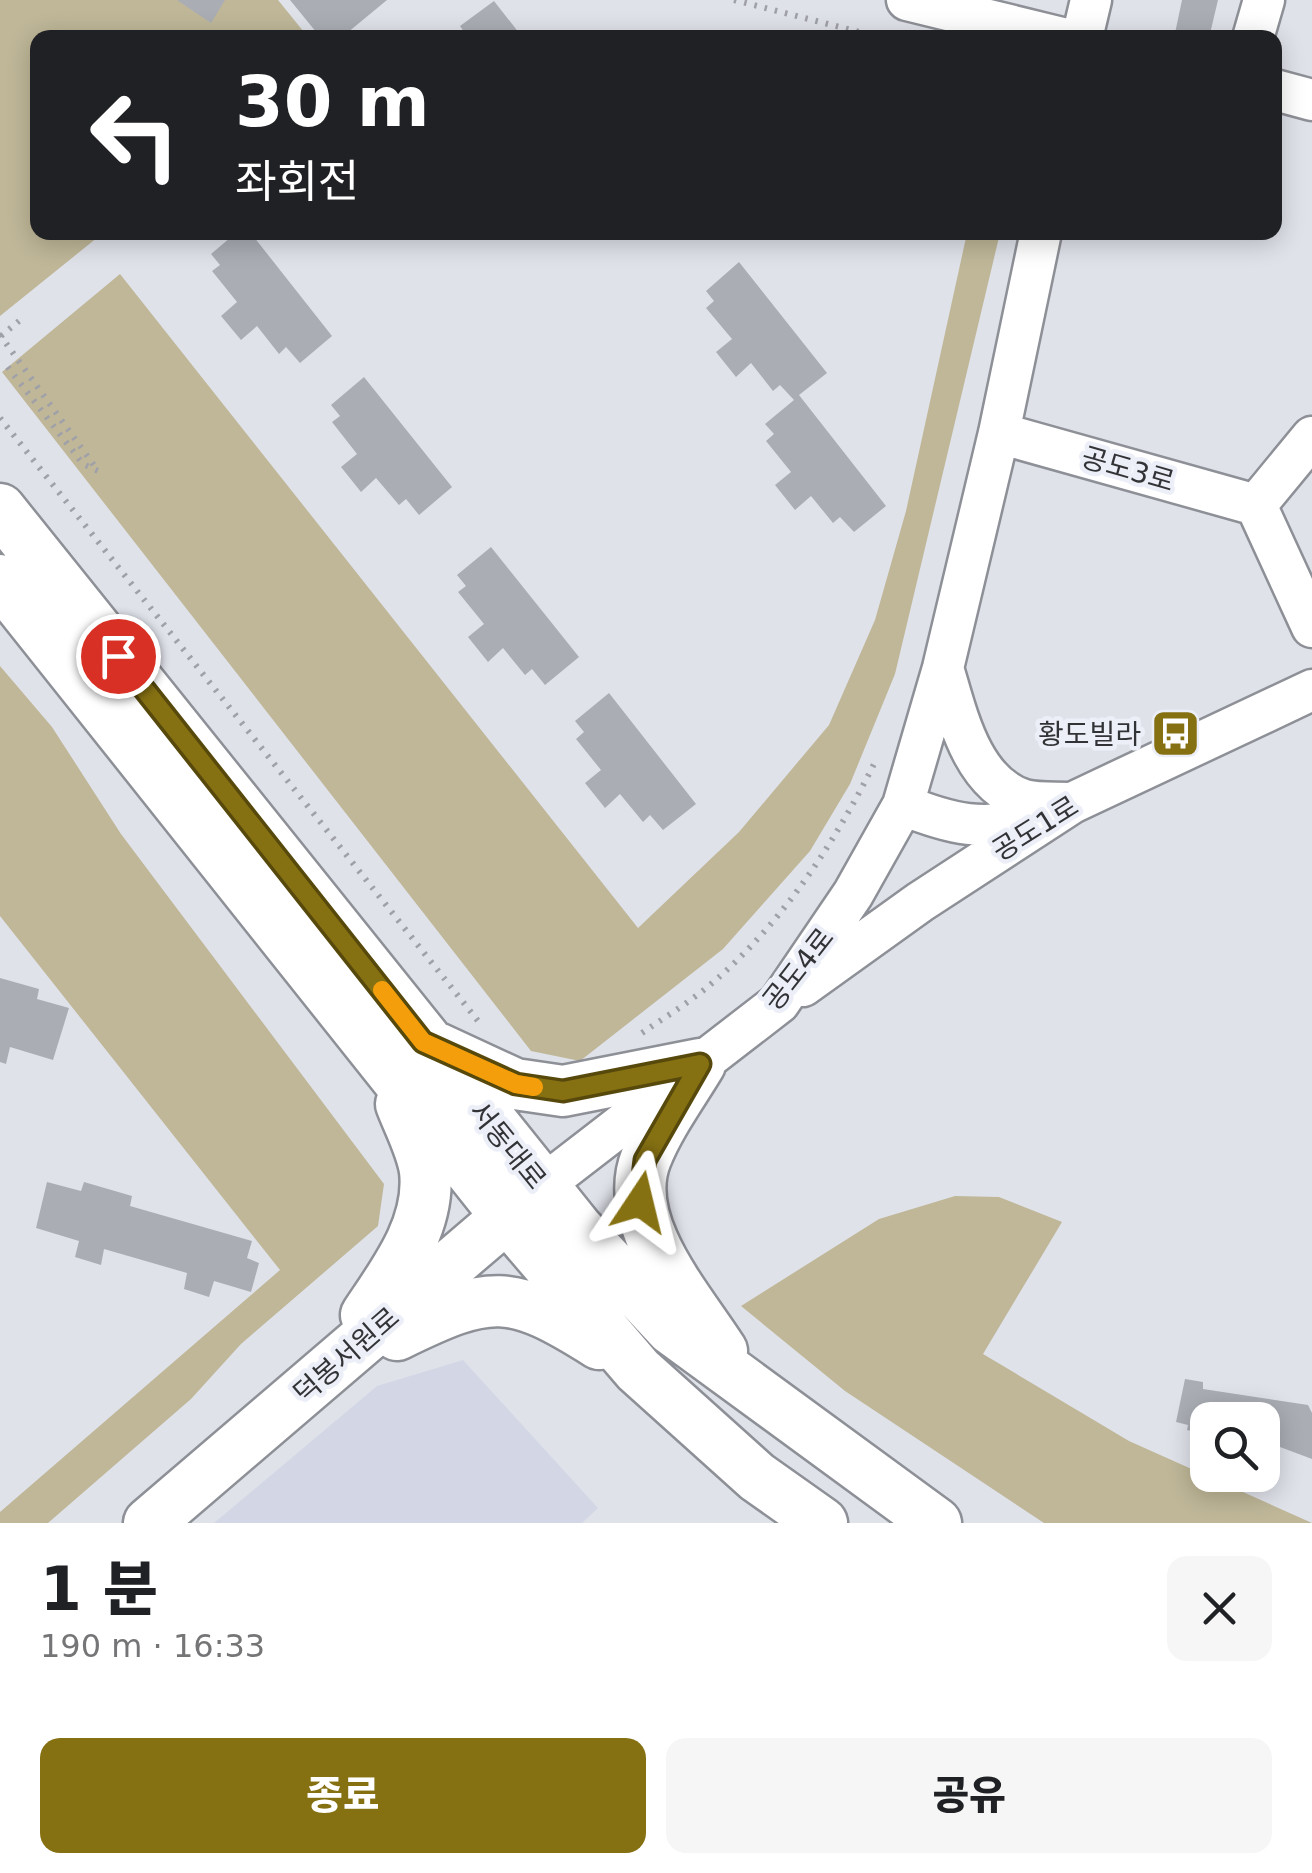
<!DOCTYPE html>
<html lang="ko">
<meta charset="utf-8">
<style>
:root{--surface:#fff;--page:#f6f6f6;--text:#202124;--muted:#757577;--accent:#867112}
body{margin:0;font-family:"DejaVu Sans","Noto Sans KR",sans-serif;background:var(--page);color:var(--text);height:100vh;display:flex;flex-direction:column;font-size:38px;white-space:nowrap}
*{box-sizing:border-box;margin:0}
p{font-size:32px;color:var(--muted)}
.icon{flex:none;width:55px;height:55px;fill:none;stroke:currentColor;stroke-width:2;stroke-linecap:round;stroke-linejoin:round}
.map{position:relative;height:1523px;overflow:hidden}
.sheet{display:flex;flex-direction:column;background:var(--surface);flex:1}
.sheet>*{flex:none}
.guide{position:absolute;left:30px;top:30px;width:1252px;height:210px;border-radius:20px;box-shadow:0 5px 25px #0003;background:#202124;color:#fff;overflow:hidden}
.tools{position:absolute;left:1190px;top:1402px;display:grid;gap:20px}
.tools a{display:grid;place-items:center;width:90px;height:90px;border-radius:20px;background:var(--surface);box-shadow:0 5px 25px #0003;font-size:50px}
.pin{position:absolute;display:grid;place-items:center;width:85px;height:85px;color:#fff;margin:-42px;border:5px solid #fff;border-radius:50%;box-shadow:0 2px 10px #0007}
.me{position:absolute;width:110px;margin:-55px;rotate:10deg;stroke-linejoin:round;filter:drop-shadow(0 0 8px #0008)}
.turn{display:flex;align-items:center;gap:35px;height:210px;padding:0 40px;font-size:45px}
.turn .icon{width:130px;height:130px;stroke-width:2.5}
.turn b{display:block;font-size:70px;line-height:85px}
.round{display:grid;place-items:center;flex:none;width:105px;height:105px;border-radius:20px;background:var(--page)}
.head{display:flex;align-items:center;justify-content:space-between;height:170px;padding:0 40px}
h1{font-size:60px;font-weight:800;line-height:75px}
.primary-button{display:flex;gap:20px;margin-top:auto;padding:20px 40px}
.primary-button a{flex:1;height:115px;border-radius:20px;background:var(--accent);color:#fff;font-size:40px;font-weight:800;line-height:115px;text-align:center}
.primary-button a+a{background:var(--page);color:var(--text)}
.map>svg:first-child{display:block}
.built{fill:#d3d7e5}
.green{fill:#bfb798}
.building{fill:#abadb5}
.lines{fill:none;stroke-linecap:round;stroke-linejoin:round}
.minor-casing{stroke:#8e9097;stroke-width:45}
.major-casing{stroke:#8e9097;stroke-width:55}
.path{stroke:#a0a1a8;stroke-width:6;stroke-dasharray:2.5 8;stroke-linecap:butt}
.minor{stroke:#fff;stroke-width:40}
.major{stroke:#fff;stroke-width:50}
.route-casing{stroke:#57490c;stroke-width:25}
.route{stroke:#867112;stroke-width:18}
.slow{stroke:#f59e0b;stroke-width:18}
.labels{text-anchor:middle;stroke-width:9;stroke-linejoin:round;paint-order:stroke}
.street-label{font-size:28px;fill:#323336;stroke:#edeff8}
.poi-label{font-size:28px;fill:#323336;stroke:#edeff8;text-anchor:end}
</style>
<div class="map">
<svg width="1312" height="1523" viewBox="0 0 1312 1523">
<rect width="100%" height="100%" fill="#e0e2ea"/>
<path class="built" d="M463,1360L598,1508L582,1523H214L377,1386Z"/>
<path class="green" d="M0,0H278L308,37L38,38V232L103,233L0,316Z
M967,233H1000L895,674L850,784L810,851L723,949L580,1061L531,1051L2,372L120,274L638,928L739,832L829,725L875,620L906,511Z
M0,666L52,727L121,834L384,1184L378,1226L241,1344L191,1399L48,1523H0V1512L280,1270L0,916Z
M955,1196L999,1197L1062,1222L983,1354L1129,1441L1312,1523H1044L845,1391L741,1306L879,1219Z"/>
<path class="building" d="M177,0H225L211,23Z
M290,0H387L341,38H321Z
M1182,0H1218L1209,38H1174Z
M494,1L523,38H468L460,26Z
M237,232H250L332,336L300,363L286,347L279,354L257,326L241,340L221,316L237,302L212,271L220,265L211,254Z
M739,262L827,373L799,395L886,506L854,532L840,517L833,523L811,496L795,510L775,485L791,472L766,441L774,434L765,424L794,400L780,385L773,391L751,363L736,377L716,352L732,339L706,308L714,301L706,291Z
M364,377L452,487L419,515L406,499L399,505L376,478L361,492L341,467L357,454L332,422L340,416L331,405Z
M491,547L579,657L545,685L532,669L525,675L503,648L488,662L468,637L484,624L458,592L466,586L457,575Z
M609,693L696,804L663,830L650,815L643,822L620,794L605,808L585,783L601,770L576,739L584,732L575,721Z
M0,978L39,989L37,999L69,1008L53,1060L10,1047L6,1064L0,1062Z
M47,1182L81,1191L84,1182L132,1196L130,1206L252,1241L247,1258L259,1263L251,1292L214,1281L209,1297L184,1289L187,1273L104,1249L101,1265L75,1257L79,1241L36,1228Z
M1185,1379L1203,1382V1389L1308,1405L1312,1413V1459L1272,1444L1270,1448L1262,1447V1420H1208V1435L1187,1430L1188,1425L1176,1422Z"/>
<g class="lines">
<defs>
<path id="minor" d="M907,0L1062,38
M1082,38L1091,0
M1253,38L1264,0
M1275,90L1312,100
M999,433L1256,505
M1312,437L1256,505L1312,627
M943,668C957,714 971,783 1024,800C1038,804 1058,802 1072,803
M903,805C950,824 986,833 1034,816
M803,986L920,902L1072,803L1312,690
M542,1186L779,1003L853,894L903,805L943,668L999,433L1041,232"/>
<path id="major" d="M0,509L577,1228L671,1329L936,1523
M0,580L506,1216L638,1370L757,1477L822,1523
M437,1048L515,1084L563,1091L700,1064
M700,1064C682,1094 659,1125 646,1158C620,1223 689,1299 722,1351
M366,1315C394,1273 431,1225 425,1171C422,1149 409,1125 401,1104
M397,1335C491,1289 510,1288 599,1344
M149,1523L531,1196"/>
</defs>
<use href="#minor" class="minor-casing"/>
<use href="#major" class="major-casing"/>
<path class="path" d="M734,0L883,38
M0,335L98,471L83,464L3,361
M1,336L25,316
M0,418L478,1021
M642,1033C665,1017 690,1002 711,984C783,923 836,841 877,758"/>
<use href="#minor" class="minor"/>
<use href="#major" class="major"/>
</g>
<g class="lines">
<defs>
<path id="route" d="M118,656L423,1042L516,1084L563,1091L700,1064L645,1160L640,1202"/>
</defs>
<use href="#route" class="route-casing"/>
<use href="#route" class="route"/>
<path class="slow" d="M382,990L423,1042L516,1084L534,1087"/>
</g>
<defs>
<symbol id="bus-square" viewBox="-11 -11 22 22"><rect x="-9" y="-9" width="18" height="18" rx="4" fill="#867112" stroke="#edeff8"/><path d="M-5-6H5V4H4V6H2V4H-2V6H-4V4H-5ZM-3.5-4V0h7V-4ZM-3.5 1.2v1.5H-2V1.2ZM2 1.2v1.5H3.5V1.2Z" fill="#fff"/></symbol>
</defs>
<g fill-rule="evenodd">
<use href="#bus-square" x="1148" y="706" width="55" height="55"/>
</g>
<g class="labels">
<g class="street-label">
<text transform="translate(1128 469) rotate(16)" y="10">공도3로</text>
<text transform="translate(1035 828) rotate(-32)" y="10">공도1로</text>
<text transform="translate(798 969) rotate(-52)" y="10">공도4로</text>
<text transform="translate(508 1145) rotate(51)" y="10">서동대로</text>
<text transform="translate(346 1355) rotate(-41)" y="10">덕봉서원로</text>
</g>
<g class="poi-label">
<text x="1141" y="744">황도빌라</text>
</g>
</g>
</svg>
<div class="tools">
<a><svg class="icon" aria-label="search" viewBox="0 0 24 24"><circle cx="10" cy="10" r="6"/><path d="M15 15l6 6"/></svg></a>
</div>
<div class="pin" style="left:118px;top:656px;background:#d93025"><svg class="icon" aria-label="arrive" viewBox="0 0 24 24"><path d="M6 21V4h12l-3 4 3 4H6"/></svg></div>
<svg class="me" style="left:640px;top:1202px" viewBox="-20 -20 40 40"><path d="M0-17L14 15 0 8-14 15z" fill="#867112" stroke="#fff" stroke-width="4"/></svg>
<div class="guide">
<div class="turn"><svg class="icon" aria-label="left" viewBox="0 0 24 24"><path d="M17 20v-9H6M10 6l-5 5 5 5"/></svg><div><b>30 m</b>좌회전</div></div>
</div>
</div>
<section class="sheet">
<div class="head"><div><h1>1 분</h1><p>190 m · 16:33</p></div><a class="round"><svg class="icon" aria-label="close" viewBox="0 0 24 24"><path d="M6 6l12 12M18 6L6 18"/></svg></a></div>
<div class="primary-button"><a>종료</a><a>공유</a></div>
</section>
